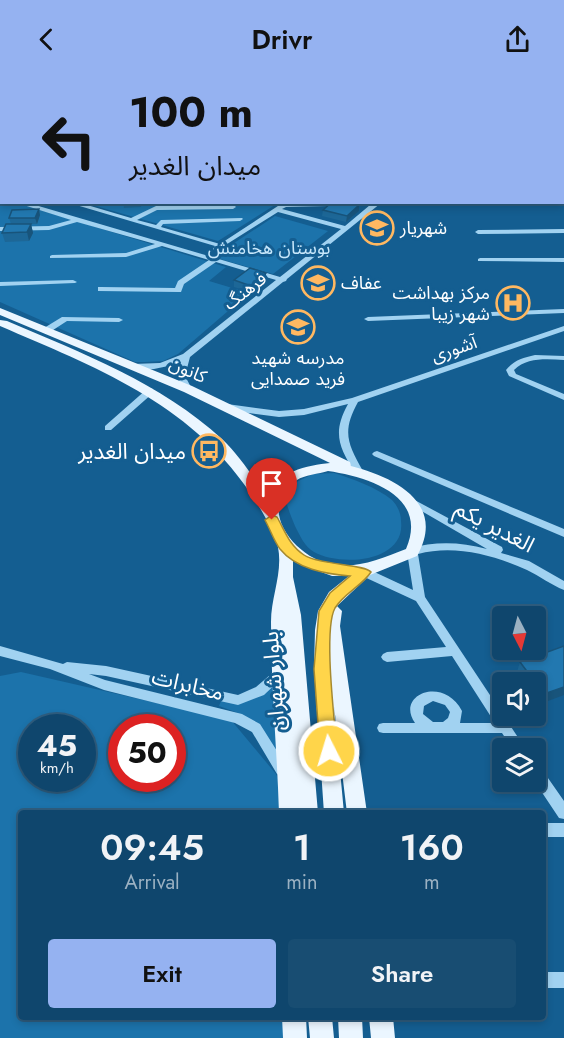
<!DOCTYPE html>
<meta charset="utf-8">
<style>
:root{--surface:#0f466d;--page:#184d72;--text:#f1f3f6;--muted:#9bb1c2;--line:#2f5e80;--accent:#95b2f1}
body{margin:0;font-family:Jost,"Noto Sans Arabic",sans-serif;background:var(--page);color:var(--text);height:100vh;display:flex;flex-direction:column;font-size:22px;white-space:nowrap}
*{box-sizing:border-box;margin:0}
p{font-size:20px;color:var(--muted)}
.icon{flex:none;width:33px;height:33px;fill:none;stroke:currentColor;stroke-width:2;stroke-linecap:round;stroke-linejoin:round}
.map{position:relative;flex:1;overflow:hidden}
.side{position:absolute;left:18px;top:732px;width:528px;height:210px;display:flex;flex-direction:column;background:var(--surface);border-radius:6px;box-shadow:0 3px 9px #0003,0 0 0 2px var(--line)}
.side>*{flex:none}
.hud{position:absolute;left:0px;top:0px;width:564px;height:126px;box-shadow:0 3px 9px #0003,0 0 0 2px var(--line);background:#95b2f1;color:#111;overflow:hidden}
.needle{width:39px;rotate:174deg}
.fabs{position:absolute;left:492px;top:528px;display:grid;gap:12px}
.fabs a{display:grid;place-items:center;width:54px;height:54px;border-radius:6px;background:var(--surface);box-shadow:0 3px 9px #0003,0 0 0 2px var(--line);font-size:30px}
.speed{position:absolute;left:18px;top:636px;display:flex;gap:12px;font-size:30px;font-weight:700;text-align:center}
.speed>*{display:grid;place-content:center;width:78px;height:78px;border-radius:50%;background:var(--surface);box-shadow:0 3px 9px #0003,0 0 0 2px var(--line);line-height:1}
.speed small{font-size:15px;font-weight:400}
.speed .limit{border:9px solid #d22;background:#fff;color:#111}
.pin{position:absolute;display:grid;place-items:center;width:51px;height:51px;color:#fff;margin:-62px -26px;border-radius:50% 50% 50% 0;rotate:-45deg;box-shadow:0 0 6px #0007}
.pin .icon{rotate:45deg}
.me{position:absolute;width:66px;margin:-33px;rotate:355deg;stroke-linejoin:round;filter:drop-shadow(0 0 4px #0008)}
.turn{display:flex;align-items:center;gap:21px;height:126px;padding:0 30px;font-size:27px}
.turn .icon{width:78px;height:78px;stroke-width:2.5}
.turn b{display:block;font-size:42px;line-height:51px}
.eta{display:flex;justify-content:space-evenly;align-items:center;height:102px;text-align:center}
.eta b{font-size:36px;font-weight:600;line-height:42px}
.button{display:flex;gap:12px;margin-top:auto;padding:12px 30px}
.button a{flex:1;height:69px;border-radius:6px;background:var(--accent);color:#111;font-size:24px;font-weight:600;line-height:69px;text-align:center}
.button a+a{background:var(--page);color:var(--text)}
header{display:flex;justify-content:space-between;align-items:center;height:78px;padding:0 30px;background:var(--accent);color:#111;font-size:27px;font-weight:600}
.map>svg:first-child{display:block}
.green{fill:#1c73ab;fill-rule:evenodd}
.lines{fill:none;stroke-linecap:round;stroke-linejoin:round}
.minor{fill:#a1d2f1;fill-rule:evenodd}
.major{fill:#ebf6ff;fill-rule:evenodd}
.wall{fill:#1d6797}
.shaded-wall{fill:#18547b}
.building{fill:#2278b0;stroke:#18547b;stroke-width:1.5}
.route{fill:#ffd54a;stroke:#a68a30;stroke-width:1.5}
.labels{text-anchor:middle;stroke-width:6;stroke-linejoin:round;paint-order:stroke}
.far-poi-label{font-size:18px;fill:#fff;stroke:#145e91;text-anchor:start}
.far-park-label{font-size:18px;fill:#c8e8fc;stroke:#145e91}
.far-street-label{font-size:18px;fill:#fff;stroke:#145e91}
.poi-label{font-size:22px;fill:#fff;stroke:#145e91;text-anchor:end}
.street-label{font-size:22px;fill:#fff;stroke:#145e91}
</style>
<header><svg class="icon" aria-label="back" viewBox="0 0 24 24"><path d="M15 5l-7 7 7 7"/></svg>Drivr<svg class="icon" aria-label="share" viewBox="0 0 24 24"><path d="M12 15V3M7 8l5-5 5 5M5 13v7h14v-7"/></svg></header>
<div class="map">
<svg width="564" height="960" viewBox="0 0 564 960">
<rect width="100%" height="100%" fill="#145e91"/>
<path class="green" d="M0,119L2,124L17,125L226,189L209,203L249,215L178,276L163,283L145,284H135L0,224Z
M85,125H278L218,163Z
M275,138L328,153L273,196L213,179Z
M334,395C353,401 376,409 392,422C397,427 401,435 401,443C406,484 341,489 314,474C305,469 300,458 295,448C290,435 284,424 286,409L313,396Z
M21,594L231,642L276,696L281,706L283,735H21V939H286L287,960H0V598ZM32,650H82V700H32ZM122,650H172V700H122Z
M275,601L278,677L238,635L219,628L221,623L235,625Z"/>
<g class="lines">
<path class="minor" d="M22,0H26L21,2Z
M560,0H564V7H562V2Z
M562,30H564V32H562Z
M0,31H2L0,34Z
M0,42H2V46H0Z
M562,55H564V59H562Z
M2,74V80L0,81V75Z
M564,77V82L562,83V78Z
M0,103L2,104V108L0,107Z
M0,117L2,118V122L0,121Z
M562,120H564V124H562Z
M14,124H25L280,199L341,151L278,134L216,173L213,171L215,168L66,124H77L131,140L156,128H235L236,129L233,131L157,132L137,142L156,147L161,142L242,140L243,141L240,143L163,146L161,149L220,166L284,124L381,125L287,201L286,203L283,204L190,279L185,298L192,311L188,314L185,313L177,298L181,284C166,289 142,296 129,288L133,286L160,285L183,276L276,202L216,184L184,206L181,214H178L98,213V209H101L175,210L178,203L209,182L162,168L126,179L50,180V178L52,177L126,175L155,166L77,144L49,152L0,153V149L49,148L71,142ZM370,127L345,148L282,131L286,129Z
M564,151V155L478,156L475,154L478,152Z
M480,180H564V184L478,183V181Z
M73,202L77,204L75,205L0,208V204Z
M564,231V235L368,243L364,241L368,239Z
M62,239L119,240L123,242L119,244L67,243L50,254H44V250Z
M564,248V253L358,324C342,353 347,365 363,393L358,396L355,395C339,369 332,355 348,326L304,337L279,339L227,332L223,329L227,326L279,333L304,331L352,320Z
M535,277L564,278V282C547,281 527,279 514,292L516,296L564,316V322L509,298L506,292C514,282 523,280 535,277Z
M150,310L153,311V315L111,352H105V348L147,311Z
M377,373L564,451V459L374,378L372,376L374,374Z
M409,419L502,469L503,472L501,475L529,483L564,503V512C551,507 540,498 527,492C494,477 454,466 418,476L425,519L525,670H512L502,655H383L379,654L377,650L379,646L383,645H415C395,617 443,597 462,633L460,645H495L452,578L387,584L383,582L381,579L383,576L387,574L446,569L416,523L360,497L359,494L360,491H368L413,512L407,474L408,471C436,463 459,464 487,471L406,424L404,422L406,420ZM433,623L445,627L450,634L448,640L443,644H433L423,636L424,628Z
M0,568L63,586L67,584L106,588L238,617L256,609L277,591L281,589L285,591L287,594L285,597L264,617L238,627L106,598L89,596L105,602L242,636L260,646L289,692L287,696L282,698L277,696L252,654L235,645L104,612L50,591L0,578Z
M536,688L541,690L564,723V741L559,740L535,704Z
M543,745H564V759H543Z
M543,894H564V910H543Z"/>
<path class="major" d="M497,0H503V2H497Z
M510,0H516V2H510Z
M0,36H2V41H0Z
M562,104H564V110L562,109Z
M0,230L192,308L350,384L351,388C394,399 447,425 417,478L370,497L337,528L342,533L340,548L367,735H347L334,628L344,735H324L314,591L315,552L318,533L329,514L349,498H332L297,485L293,481V499L301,537L318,735H279C277,672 271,608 271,544C271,518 283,495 278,469C274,453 259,427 249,413C188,324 95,289 0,248V242L7,243C82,275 161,305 222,361C240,378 253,399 267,419C275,394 308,387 330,385L184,314L0,237ZM328,393C369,399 429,418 406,471C382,480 361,490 334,487C297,482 253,430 297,402C304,397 319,396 328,393Z
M282,939H306L307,960H283Z
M308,939H332L334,960H310Z
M338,939H362L363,960H339Z
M369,939H393L395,960H371Z"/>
</g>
<path class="wall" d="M123,124H142L141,129L124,130Z
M323,132L359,133L346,144L322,138Z
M40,137L37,146H31L33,155L29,163L5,164L2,155L11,146L9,140Z
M266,201L251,214L234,209V202Z
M564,568L540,626L536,620V604H525L517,594L520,584Z"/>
<path class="shaded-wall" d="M359,127V133L346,144L347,138Z
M39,131L40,137L37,146L35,140Z
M31,146L33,155L29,163L27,154Z
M266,195V201L251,214V208Z
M564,609V617L540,626L544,616Z"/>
<path class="building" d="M2,0H13L12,2H2Z
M332,124H336L359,127L347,138L323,132Z
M39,131L35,140H9L12,132Z
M6,146H31L27,154L2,155Z
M250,190L266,195L251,208L234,202Z
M564,568V609L544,616L520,584Z"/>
<path class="route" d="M272,437L277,439C285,453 289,467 304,477C319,487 365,486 371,494C362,508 344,515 335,530C323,552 335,645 337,673L335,678L329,681L323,678L320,673L314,591L319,533L330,515L350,498C326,496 296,491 280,471C274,463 270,451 265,442Z"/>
<defs>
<symbol id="school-ring" viewBox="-11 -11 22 22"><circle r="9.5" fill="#145e91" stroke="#ffb861" stroke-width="1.5"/><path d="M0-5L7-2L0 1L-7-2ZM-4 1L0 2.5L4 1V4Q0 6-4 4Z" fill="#ffb861"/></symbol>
<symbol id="hospital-ring" viewBox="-11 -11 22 22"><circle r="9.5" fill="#145e91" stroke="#ffb861" stroke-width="1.5"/><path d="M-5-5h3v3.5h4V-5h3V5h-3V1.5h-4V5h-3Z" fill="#ffb861"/></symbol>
<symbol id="bus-ring" viewBox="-11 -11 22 22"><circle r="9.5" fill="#145e91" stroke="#ffb861" stroke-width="1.5"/><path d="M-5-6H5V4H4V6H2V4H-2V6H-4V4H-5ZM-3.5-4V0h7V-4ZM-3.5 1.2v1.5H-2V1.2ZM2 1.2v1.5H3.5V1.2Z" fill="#ffb861"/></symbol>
</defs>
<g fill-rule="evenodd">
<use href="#school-ring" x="358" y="131" width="38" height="38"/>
<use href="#school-ring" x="299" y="186" width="38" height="38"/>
<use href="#hospital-ring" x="494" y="206" width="38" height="38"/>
<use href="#school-ring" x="279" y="230" width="38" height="38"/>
<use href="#bus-ring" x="190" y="354" width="38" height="38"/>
</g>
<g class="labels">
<g class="far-poi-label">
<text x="400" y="156">شهریار</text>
<text x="341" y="211">عفاف</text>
<text x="490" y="221" text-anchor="end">مرکز بهداشت<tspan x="490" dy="21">شهر زیبا</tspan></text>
<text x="298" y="286" text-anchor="middle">مدرسه شهید<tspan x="298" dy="21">فرید صمدایی</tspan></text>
</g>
<g class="far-park-label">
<text x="269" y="176">بوستان هخامنش</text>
</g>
<g class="far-street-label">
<text transform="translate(245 213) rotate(-38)" y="6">فرهنگ</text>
<text transform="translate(454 271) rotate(-19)" y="6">آشوری</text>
<text transform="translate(188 292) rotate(24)" y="6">کانون</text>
</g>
<g class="poi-label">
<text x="186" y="381">میدان الغدیر</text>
</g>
<g class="street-label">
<text transform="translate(495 448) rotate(28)" y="8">الغدیر یکم</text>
<text transform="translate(273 603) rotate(-94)" y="8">بلوار شهران</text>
<text transform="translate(188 606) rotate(14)" y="8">مخابرات</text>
</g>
</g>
</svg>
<div class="fabs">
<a><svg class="needle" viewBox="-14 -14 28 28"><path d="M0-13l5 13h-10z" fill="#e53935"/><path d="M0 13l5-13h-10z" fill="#9bb1c2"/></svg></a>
<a><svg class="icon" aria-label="sound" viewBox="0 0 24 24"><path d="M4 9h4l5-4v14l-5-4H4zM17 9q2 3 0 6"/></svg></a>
<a><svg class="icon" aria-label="layers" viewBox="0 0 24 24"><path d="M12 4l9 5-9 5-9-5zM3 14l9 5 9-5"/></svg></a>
</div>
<div class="speed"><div>45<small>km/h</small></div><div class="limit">50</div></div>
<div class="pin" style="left:272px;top:442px;background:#d93025"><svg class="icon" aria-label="arrive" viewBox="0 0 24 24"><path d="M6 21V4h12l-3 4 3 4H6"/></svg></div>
<svg class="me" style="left:329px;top:673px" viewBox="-20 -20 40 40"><circle r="17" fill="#ffd54a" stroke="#fff" stroke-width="3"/><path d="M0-11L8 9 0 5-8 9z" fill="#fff"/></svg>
<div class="hud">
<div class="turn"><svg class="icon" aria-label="left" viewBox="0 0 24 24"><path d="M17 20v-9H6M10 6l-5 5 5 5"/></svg><div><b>100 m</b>میدان الغدیر</div></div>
</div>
<section class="side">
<div class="eta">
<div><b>09:45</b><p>Arrival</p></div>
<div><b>1</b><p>min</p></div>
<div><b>160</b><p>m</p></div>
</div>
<div class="button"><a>Exit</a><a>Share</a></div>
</section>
</div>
